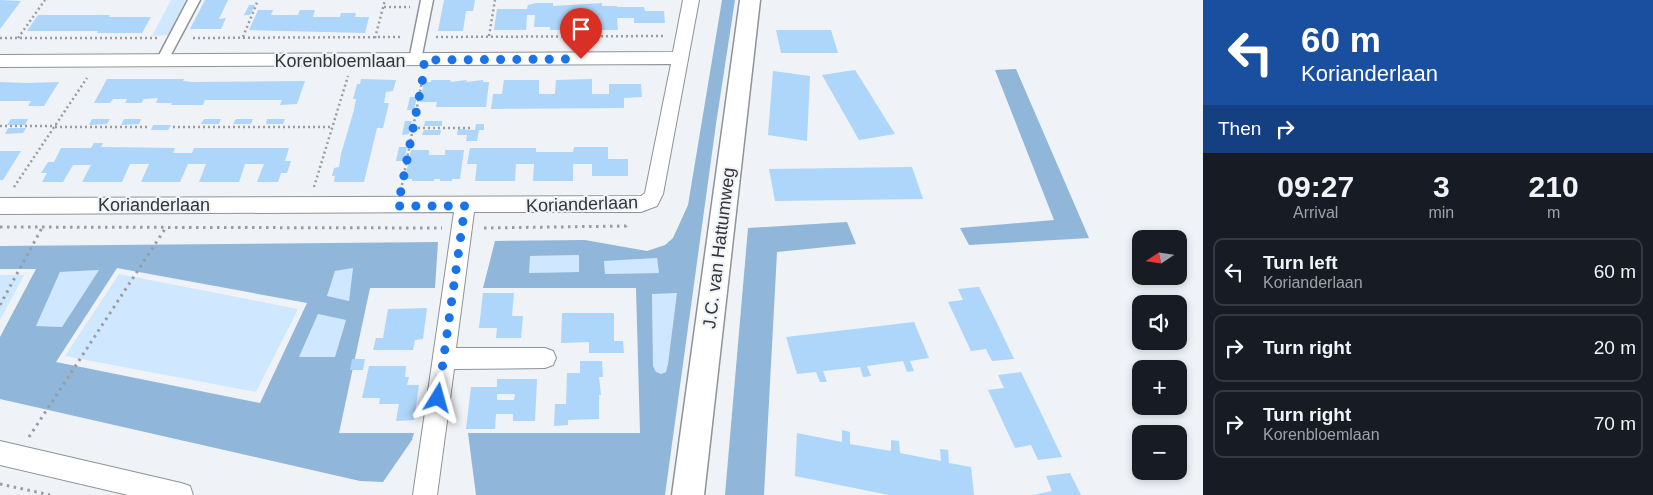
<!DOCTYPE html>
<meta charset="utf-8">
<style>
:root{--surface:#171b24;--page:#242831;--text:#f1f3f6;--muted:#9ea1a6;--line:#363941}
body{margin:0;font-family:Arial,sans-serif;background:var(--page);color:var(--text);height:100vh;display:flex;flex-direction:column;font-size:19px;white-space:nowrap}
*{box-sizing:border-box;margin:0}
p{font-size:16px;color:var(--muted)}
.icon{flex:none;width:28px;height:28px;fill:none;stroke:currentColor;stroke-width:2;stroke-linecap:round;stroke-linejoin:round}
.map{position:relative;flex:1;overflow:hidden}
.sheet{display:flex;flex-direction:column;background:var(--surface);width:450px}
.sheet>*{flex:none}
.top-card{background:#1a4fa0;color:#fff;overflow:hidden}
.needle{width:32px;rotate:257deg}
.fabs{position:absolute;left:1132px;top:230px;display:grid;gap:10px}
.fabs a{display:grid;place-items:center;width:55px;height:55px;border-radius:10px;background:var(--surface);box-shadow:0 2px 8px #0003;font-size:25px}
.pin{position:absolute;display:grid;place-items:center;width:42px;height:42px;color:#fff;margin:-51px -21px;border-radius:50% 50% 50% 0;rotate:-45deg;box-shadow:0 0 5px #0007}
.pin .icon{rotate:45deg}
.me{position:absolute;width:55px;margin:-28px;rotate:8deg;stroke-linejoin:round;filter:drop-shadow(0 0 4px #0008)}
.turn{display:flex;align-items:center;gap:18px;height:105px;padding:0 15px;font-size:22px}
.turn .icon{width:65px;height:65px;stroke-width:2.5}
.turn b{display:block;font-size:35px;line-height:42px}
.then{display:flex;align-items:center;height:48px;padding:0 15px;background:#0003;gap:10px;font-size:19px}
.eta{display:flex;justify-content:space-evenly;align-items:center;height:85px;text-align:center}
.eta b{font-size:30px;font-weight:700;line-height:35px}
ul{padding:0;list-style:none}
li{display:flex;align-items:center;gap:15px;height:68px;margin:0 10px 8px;padding:0 5px;border:2px solid var(--line);border-radius:10px}
li div{flex:1}
li b{display:block;font-size:19px}
li em{font-style:normal}
main{display:flex;flex:1;min-height:0}
.map>svg:first-child{display:block}
.green{fill:#cfe7ff}
.water{fill:#90b6d9;fill-rule:evenodd}
.building{fill:#aed5fa;fill-rule:evenodd}
.lines{fill:none;stroke-linecap:round;stroke-linejoin:round}
.pedestrian-casing{stroke:#8f9396;stroke-width:3}
.minor-casing{stroke:#8f9396;stroke-width:2}
.tertiary-casing{stroke:#8f9396;stroke-width:3}
.path-far1{stroke:#9a9c9f;stroke-width:2.5;stroke-dasharray:2 3;stroke-linecap:butt}
.path{stroke:#9a9c9f;stroke-width:3;stroke-dasharray:2.5 4.5;stroke-linecap:butt}
.pedestrian{fill:#fff;fill-rule:evenodd}
.minor{fill:#fff;fill-rule:evenodd}
.tertiary{fill:#fff;fill-rule:evenodd}
.route{stroke:#1a73e8;stroke-width:9;stroke-dasharray:0 16.2}
.labels{text-anchor:middle;stroke-width:4;stroke-linejoin:round;paint-order:stroke}
.street-label{font-size:18px;fill:#343537;stroke:#eff2f6}
</style>
<main>
<div class="map">
<svg width="1203" height="495" viewBox="0 0 1203 495">
<rect width="100%" height="100%" fill="#eff2f6"/>
<path class="green" d="M171,0H186L168,35L152,36Z
M579,255V272L529,273V256Z
M657,258L659,273L605,274L604,261Z
M353,268L349,301L327,296L335,271Z
M99,270L62,327L36,326L60,272Z
M119,274L298,309L256,392L65,356Z
M0,275H24L0,320Z
M652,293H678L668,364L666,372L661,374L656,372L653,366Z
M318,314L346,320L335,358L299,357Z"/>
<path class="water" d="M722,0H735L716,124L665,495H476L468,433H640L636,288H483L495,241L585,240L647,251L665,245L673,238L688,205ZM579,255V272L529,273L530,256ZM657,258L659,273L605,274L604,261ZM677,293L668,364L666,372L661,374L656,372L653,366L652,294Z
M1016,69L1089,238L969,245L960,228L1054,220L995,70Z
M847,222L856,244L777,252L764,495H725L748,228Z
M438,242L435,288H370L339,433H414L412,440L383,482L360,481L0,399V337L36,269H0V246ZM117,268L307,303L260,403L56,362ZM353,268L349,301L327,296L335,271ZM99,270L62,327L36,326L60,272ZM318,314L346,320L335,357H299Z"/>
<path class="building" d="M0,0L21,1L0,29Z
M205,0H228L219,19L226,18L221,29H190Z
M444,0H475L473,11H466L463,31H438Z
M536,3H553V6L602,3V6H617V7H644L645,11H664L665,23H634V18H617L618,30H600V27H584L585,15H568L567,30H550V27H534L535,15H527L526,30H494L497,9H527L528,5Z
M249,5H255L250,15H244Z
M258,10H273L271,15H298L300,10H315L313,17H340L341,13H356L355,17H369L365,33L249,30Z
M38,15H110L109,17H151L142,33H97L98,31H27Z
M776,30H831L838,53H781Z
M855,70L862,81L895,134L859,140L822,75Z
M773,71L810,76L807,141L768,135Z
M107,79H184L183,81L191,82L305,81L297,104L280,105L282,100H205L203,105H171L172,103H156L158,98L144,99L141,103H125L127,99H113L110,103H94Z
M361,79L396,80L393,91L386,92L384,103H389L383,128H377L364,182H334L335,176H332L334,168L339,167L341,154L354,110L356,99H353L357,84H360Z
M592,79V94H609V84H641L642,97L624,98V108L491,109L493,94H502L504,80H539V94H555L556,80Z
M431,80H451L450,82L467,80L466,82L483,80V82H489L486,107H436L437,102H420L424,82H431Z
M0,82L26,83L59,82L44,106H28L31,101H0Z
M410,97H417L414,110H407Z
M11,119H28L25,125H7Z
M92,119H110L107,124L89,125Z
M124,119H141L139,124L121,125Z
M204,119H221L219,124H201Z
M236,119H253L251,124H233Z
M267,119H285L283,124H266Z
M405,121H412L409,134L402,135Z
M425,121H442V126H424Z
M476,124H484V130H479L477,141H466L467,135H457L458,129L475,130Z
M153,125H171L168,130H151Z
M8,128H26L23,133L5,134Z
M424,130H441L440,135H422Z
M94,143H103L101,147L175,148L173,153H192L194,148H289L285,161H291L287,173H281L278,182H257L264,164H245L239,182H199L206,164H188L180,182H141L149,164H130L122,182H82L91,165H73L63,182H42L47,173H41L48,162H54L61,148H91Z
M399,147H407L404,161H396Z
M574,147H608V159H628V176H592V164H573V181H533L534,164H516L515,181H475L477,164H467L470,148H536V152H573Z
M411,150H429V155H445V150H464L460,179H452V181H440V179H434V181H412V179H405Z
M0,151H21L3,180H0Z
M912,167L923,199L775,201L769,169Z
M979,287L996,321L1014,359L992,361L986,349L971,351L948,302L963,300L958,289Z
M483,293H514L512,316H523L521,338H496L497,328H479Z
M427,308L423,339L415,340L413,350H373L376,338H383L388,309Z
M562,313H614V341H623L624,353H589V342L561,343Z
M914,322L929,358L910,361L914,371L907,372L903,361L867,366L871,376L863,377L860,367L823,371L827,382H820L816,372L797,374L786,337Z
M352,359H365L363,370H350Z
M580,361H602L603,377H599L601,395H599V419L568,420V425L554,426L555,404H566L567,373H580Z
M369,366H406L405,377H409L407,385H419L414,420L396,421L399,404H379L380,398H362Z
M1021,372L1041,413L1062,457L1038,460L1031,445L1015,448L988,390L1004,388L998,375Z
M497,379H537L535,421H513V414H496L495,429H466L471,387H497ZM497,394H515L514,400H497Z
M842,430L850,432V444L891,451V440L899,441L900,453L941,461L940,449L948,450L949,463L971,467L974,495H889L795,476L797,433L842,442Z
M1070,473L1081,495H1033L1052,491L1046,476Z"/>
<g class="lines">
<defs>
<path id="pedestrian" d="M188,0H200L166,64H158L156,61Z
M421,0H433L421,60L415,64L409,60Z"/>
<path id="minor" d="M683,0H699L663,194L657,206L641,212H474L456,348H545L553,351L556,358L553,365L545,368L454,369L437,495H413L454,212L0,214V198L641,196L645,193L671,64L0,67V55L673,52Z
M0,441L181,483L190,486L193,495H128L0,465Z"/>
<path id="tertiary" d="M740,0H760L704,495H672Z"/>
</defs>
<use href="#pedestrian" class="pedestrian-casing"/>
<use href="#minor" class="minor-casing"/>
<use href="#tertiary" class="tertiary-casing"/>
<path class="path-far1" d="M384,7H410
M489,36L495,0
M243,37L258,0
M436,37L664,36
M0,38H157
M18,38L45,0
M193,38L402,37
M375,38L385,0
M0,126H56
M55,127H148
M173,127H333
M413,128H470
M402,185L423,76
M14,187L87,78
M314,187L348,76"/>
<path class="path" d="M0,227L442,228
M484,228L626,226L627,223
M0,305L43,226
M29,437L165,229
M0,484L50,495"/>
<use href="#pedestrian" class="pedestrian"/>
<use href="#minor" class="minor"/>
<use href="#tertiary" class="tertiary"/>
</g>
<g class="lines">
<path class="route" d="M438,398L465,206H398L424,72V60L581,59"/>
</g>
<g class="labels">
<g class="street-label">
<text x="340" y="67">Korenbloemlaan</text>
<text transform="translate(582 204) rotate(-2)" y="6">Korianderlaan</text>
<text x="154" y="211">Korianderlaan</text>
<text transform="translate(719 248) rotate(-83)" y="6">J.C. van Hattumweg</text>
</g>
</g>
</svg>
<div class="fabs">
<a><svg class="needle" viewBox="-14 -14 28 28"><path d="M0-13l5 13h-10z" fill="#e53935"/><path d="M0 13l5-13h-10z" fill="#9ea1a6"/></svg></a>
<a><svg class="icon" aria-label="sound" viewBox="0 0 24 24"><path d="M4 9h4l5-4v14l-5-4H4zM17 9q2 3 0 6"/></svg></a>
<a>+</a>
<a>−</a>
</div>
<div class="pin" style="left:581px;top:59px;background:#d93025"><svg class="icon" aria-label="arrive" viewBox="0 0 24 24"><path d="M6 21V4h12l-3 4 3 4H6"/></svg></div>
<svg class="me" style="left:438px;top:398px" viewBox="-20 -20 40 40"><path d="M0-17L14 15 0 8-14 15z" fill="#1a73e8" stroke="#fff" stroke-width="4"/></svg>
</div>
<section class="sheet">
<div class="top-card">
<div class="turn"><svg class="icon" aria-label="left" viewBox="0 0 24 24"><path d="M17 20v-9H6M10 6l-5 5 5 5"/></svg><div><b>60 m</b>Korianderlaan</div></div>
<div class="then">Then<svg class="icon" aria-label="right" viewBox="0 0 24 24"><path d="M7 20v-9h11M14 6l5 5-5 5"/></svg></div>
</div>
<div class="eta">
<div><b>09:27</b><p>Arrival</p></div>
<div><b>3</b><p>min</p></div>
<div><b>210</b><p>m</p></div>
</div>
<ul>
<li><svg class="icon" aria-label="left" viewBox="0 0 24 24"><path d="M17 20v-9H6M10 6l-5 5 5 5"/></svg><div><b>Turn left</b><p>Korianderlaan</p></div><em>60 m</em></li>
<li><svg class="icon" aria-label="right" viewBox="0 0 24 24"><path d="M7 20v-9h11M14 6l5 5-5 5"/></svg><div><b>Turn right</b></div><em>20 m</em></li>
<li><svg class="icon" aria-label="right" viewBox="0 0 24 24"><path d="M7 20v-9h11M14 6l5 5-5 5"/></svg><div><b>Turn right</b><p>Korenbloemlaan</p></div><em>70 m</em></li>
</ul>
</section>
</main>
